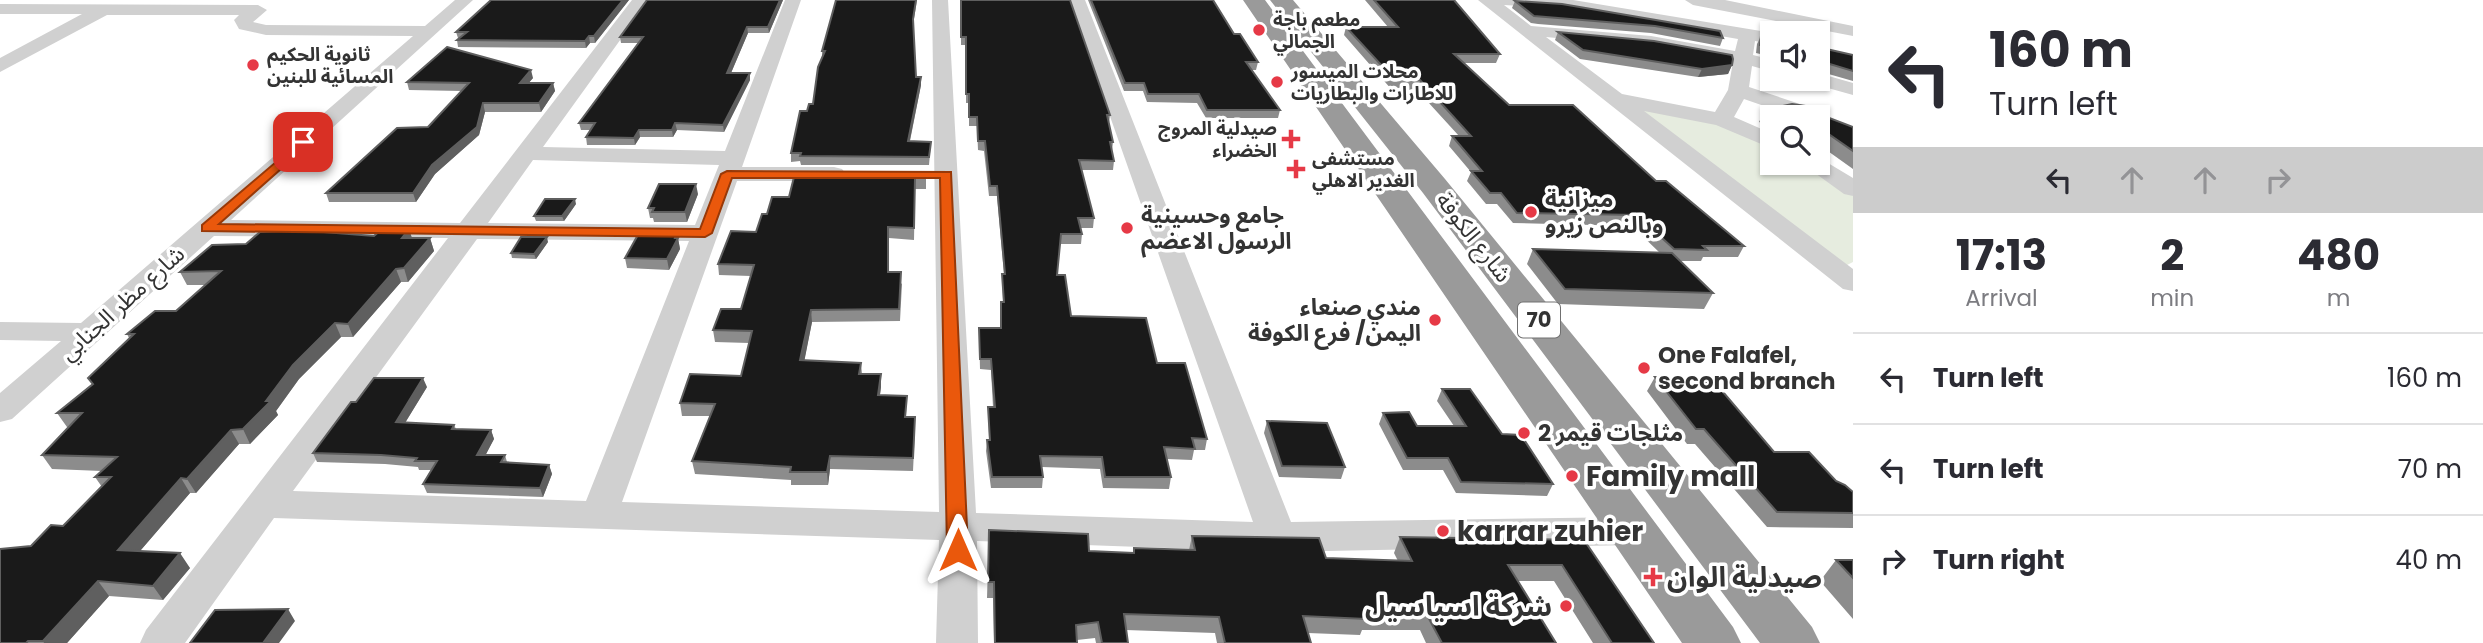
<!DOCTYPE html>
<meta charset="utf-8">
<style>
:root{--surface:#fff;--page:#f7f7f7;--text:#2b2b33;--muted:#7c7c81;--line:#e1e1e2}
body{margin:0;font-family:Poppins,"Noto Sans Arabic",sans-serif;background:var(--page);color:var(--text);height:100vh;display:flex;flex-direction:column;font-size:26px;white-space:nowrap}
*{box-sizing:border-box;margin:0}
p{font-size:23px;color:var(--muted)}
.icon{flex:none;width:38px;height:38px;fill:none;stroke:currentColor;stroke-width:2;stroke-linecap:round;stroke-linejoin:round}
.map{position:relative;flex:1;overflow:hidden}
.drawer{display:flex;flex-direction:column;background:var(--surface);width:630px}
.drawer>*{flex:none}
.guide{background:#fff;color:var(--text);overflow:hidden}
.controls{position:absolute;left:1760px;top:21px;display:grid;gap:14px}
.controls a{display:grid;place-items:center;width:70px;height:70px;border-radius:0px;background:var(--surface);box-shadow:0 2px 5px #0004;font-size:35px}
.pin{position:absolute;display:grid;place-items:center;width:60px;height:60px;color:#fff;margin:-30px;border-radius:14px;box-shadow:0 4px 10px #0006}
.me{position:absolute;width:77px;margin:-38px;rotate:0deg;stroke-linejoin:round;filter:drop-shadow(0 0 5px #0008)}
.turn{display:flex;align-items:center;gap:24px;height:147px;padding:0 21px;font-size:32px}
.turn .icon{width:91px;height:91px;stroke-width:2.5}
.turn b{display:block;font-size:49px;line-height:60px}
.lanes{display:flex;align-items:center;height:66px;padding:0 21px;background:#0003;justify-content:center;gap:35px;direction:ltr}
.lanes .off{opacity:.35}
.eta{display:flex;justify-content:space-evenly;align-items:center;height:119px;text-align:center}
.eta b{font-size:42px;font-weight:700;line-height:49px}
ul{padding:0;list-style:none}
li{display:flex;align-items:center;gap:21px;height:91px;padding:0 21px;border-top:2px solid var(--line)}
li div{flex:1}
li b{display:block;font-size:26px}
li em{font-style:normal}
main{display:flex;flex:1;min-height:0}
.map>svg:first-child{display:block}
.green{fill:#e6ecdf}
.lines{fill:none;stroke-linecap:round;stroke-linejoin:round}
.street{fill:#d0d0d0;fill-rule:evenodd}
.highway{fill:#9a9a9a;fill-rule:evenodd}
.wall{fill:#8c8c8c}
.shaded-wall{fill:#5f5f5f}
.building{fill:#1a1a1a;stroke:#5f5f5f;stroke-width:2}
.route{fill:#ea580c;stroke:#983908;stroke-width:2}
.poi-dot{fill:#e63946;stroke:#fff;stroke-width:2.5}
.labels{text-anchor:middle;stroke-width:7;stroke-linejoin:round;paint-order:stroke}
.far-poi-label{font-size:19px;font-weight:bold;fill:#333;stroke:#fff;text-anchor:start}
.shield{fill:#fff;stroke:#707070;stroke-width:2}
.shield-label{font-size:21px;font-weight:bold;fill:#333}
.poi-label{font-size:23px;font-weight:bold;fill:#333;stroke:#fff;text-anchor:start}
.street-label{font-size:23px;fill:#333;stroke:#fff}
.near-poi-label{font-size:28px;font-weight:bold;fill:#333;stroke:#fff;text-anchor:start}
</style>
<main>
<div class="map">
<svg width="1853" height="643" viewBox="0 0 1853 643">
<rect width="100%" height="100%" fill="#fff"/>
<path class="green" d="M1622,103L1723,125L1773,146V163H1808L1853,196V262L1839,269Z"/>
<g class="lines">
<path class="street" d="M455,0H473L231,220L460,223L632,0H649L543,147L725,151L785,0H801L742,167H834L842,169L846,174L842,179L834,181H737L622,502L939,512L932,0H948L976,513L1253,522L1069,0H1085L1291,522L1632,517L1645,521L1651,531L1645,541L1632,545L1278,552L977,541L978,643H936L939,540L274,518L185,643H140L146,630L448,238L214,236L12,419L0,422V393L61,341L0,340V322L81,323L413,36L266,35L239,29L234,20L239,15H107L0,72V58L82,14H0V4L258,5L267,10L253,22L266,25L425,26ZM533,160L719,165L695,225L488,223ZM477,239L689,241L586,501L293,491Z
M1478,0H1573L1773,33V44L1755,41L1753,55L1773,60V72L1752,66L1749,87L1824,112L1827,117L1824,122L1818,123V117H1796L1744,99L1734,117L1773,134V149L1716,125L1644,111L1853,269V291L1843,289ZM1504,5L1560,8L1738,39L1735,51L1651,36L1531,26ZM1546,37L1651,47L1733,62L1728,90L1715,112L1622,94Z
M1685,0H1725L1853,26V36L1693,5Z
M1818,73L1853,83V95L1810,83L1807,79H1818Z
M1818,157L1853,178V196L1844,194L1808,168L1804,163H1818Z"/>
<path class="highway" d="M1243,0H1265L1733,627L1741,643H1682Z
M1270,0H1293L1445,179L1812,627L1820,643H1760L1423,193Z"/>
</g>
<path class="wall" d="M629,0L595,43H590L586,48L458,47L457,40L459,38H458L456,32Z
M783,0L769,33H748L731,73H750V80L724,132L677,130L673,137H640L635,145H587L586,137L590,130H581L579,123L638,43H621L620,37Z
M836,0H917L913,25L916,77H921V85L910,141L931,142L929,165H801L800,161L791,162V153L807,111L813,104L822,57V51Z
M961,0L1110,115L1109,123L1113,142L1112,151L1114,161L1113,170H1081L1094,218L1093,228H1081L1082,234L1081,244H1060L1057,275L1071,316L1157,363L1207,439L1205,450H1194L1192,460L1167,459L1171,477L1169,489L1103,488L1100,469L1042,467L1043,477L1042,488H991L986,451L987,440H989L988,407H993L991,370L980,369L979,328H1000L1003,302L1002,274H1004L997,196H989L984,151L978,150L977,126H969V103H966V45H961Z
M1088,0H1213L1234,34L1258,62L1256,70H1252L1280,110L1278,118H1206L1197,103L1147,102L1143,91H1124Z
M1365,0H1454L1500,54L1496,63H1464L1509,105L1656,181L1744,246L1738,257H1703L1701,261H1680L1713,293L1704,309L1558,304L1527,264L1533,249L1660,253L1632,226L1513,223L1497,204H1486L1467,181L1471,172L1449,146L1452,136H1459L1417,90H1392L1344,35L1346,27H1388Z
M1515,1L1723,38L1720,46L1651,33L1538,24L1531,23L1512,8Z
M1558,32L1732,65L1728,74L1698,77L1580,59L1555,40Z
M1761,36L1773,38V57L1756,53L1757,44Z
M1818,45L1822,48L1853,55V81L1818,71Z
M533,78L528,83H553L555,91L541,112H485L479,135L435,174L416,202H329L326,193L428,127L462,91L409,90L407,82Z
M1765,110L1824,116L1853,127V169L1818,144V117H1773V127L1759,122Z
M926,174V189H915L914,240L889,238L888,272L902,284L900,321L812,322L804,361L861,363L862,374H881V387L880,395L907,396L906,417L915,429L913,471L830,469L828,485H791V480L695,474L692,461L710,416H682L680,403L741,376L749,343L715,342L713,330L741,309L751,276L719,275L718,264L756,232L767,214L789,197Z
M698,194L687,222H654L653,218H650L648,208Z
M576,204L564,221H536L534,216Z
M409,229L412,238H430L434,251L408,282H401L353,337H341L299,379L276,411L278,415L250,444H239L196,493H190L140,551L190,568L163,600L109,596L67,643H0L31,546L63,526L102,487L95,477L102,471L52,469L42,455L68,427H67L57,413L92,384L88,378L129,338L127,334L176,311L206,285H187L180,272L246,244L374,236Z
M677,233L680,249L669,270L627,268L625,258Z
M548,242L536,259L512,258L511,253Z
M1655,377L1774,452L1836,481L1853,492V528L1767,527L1695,444H1687L1647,391Z
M427,387L405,423L454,425L456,429L491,430L494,439L485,455H505L507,462L549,465L552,474L543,497L427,493L423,484L431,470H419L418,467L385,464L317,462L313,453L356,402Z
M1442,389L1502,434L1553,484L1547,496L1456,493L1443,470H1403L1379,424L1383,413L1417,426H1454L1437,401Z
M1267,421L1345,467L1341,479L1279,477L1264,433Z
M989,530L1089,551L1133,553L1134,548L1189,550L1192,536L1326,558L1398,561L1394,553L1400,537L1584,540L1654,643H1593L1554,581H1517L1556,643H1426L1420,630H1362L1360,635L1308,633L1311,643H1217L1215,633L1126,630L1128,643H1096L1095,638L1077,640V643H994L993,598H987Z
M1836,560H1853V619L1820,581Z"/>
<path class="shaded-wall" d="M623,0H629L595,43L594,36Z
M780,0H783L769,33L768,27Z
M747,27L748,33L728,80L727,73Z
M589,36L590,43L586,48L585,41Z
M1732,65L1728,74L1698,77L1702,69Z
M531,70L533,78L522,91L520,83Z
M750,73V80L724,132L723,125Z
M921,77V85L908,149V141Z
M553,83L555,91L541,112L539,103Z
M483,103L485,112L479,135L435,174L416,202L413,193L432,165Z
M675,123L677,130L673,137L672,130Z
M639,130L640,137L635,145L634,138Z
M696,184L698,194L687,222L685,212Z
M575,199L576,204L564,221L562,216Z
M409,229L413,242L402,238Z
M677,233L680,249L669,270L667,259Z
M547,237L548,242L536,259L534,254Z
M430,238L434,251L408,282L404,268Z
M396,269L401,282L353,337L348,324Z
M811,310L812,322L802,373L800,360Z
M335,323L341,337L299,379L276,411L278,415L250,444L243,429L293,365Z
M881,374V387L878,408V395Z
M423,378L427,387L400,431L396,422Z
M231,430L239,444L196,493L187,479Z
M491,430L494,439L481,464L477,455Z
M830,456V469L828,485L827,472Z
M549,465L552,474L543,497L540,488Z
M181,478L190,493L128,565L118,550Z
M180,553L190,568L163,600L153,586Z
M98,581L109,596L67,643H44L43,641Z
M288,609L295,621L279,643H263Z"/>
<path class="building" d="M491,0H623L594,36H589L585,41L457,40L467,32H456Z
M647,0H780L768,27H747L727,73H750L723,125L675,123L672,130H639L634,138L586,137L595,123H579L643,37H620Z
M836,0H916L913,19L916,77H921L908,141L931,142L929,157L800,156L801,153H791L800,111H807L809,104H813L818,67L825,51H822Z
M961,0H1070L1110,115H1107L1113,142H1110L1114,161L1079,160L1094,218H1078L1082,234H1061L1057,275H1065L1071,316L1146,318L1157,363H1185L1207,439L1192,438L1195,449L1164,447L1171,477H1105L1102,457L1040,456L1043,477H992L987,440H990L988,407H995L991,359H980L979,328H1001V302H1004L1002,274H1005L997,186H990L985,141H978L977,117H969V94H966V37H961Z
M1091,0H1213L1234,34H1240L1258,62H1246L1280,110H1207L1199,94H1148L1144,83H1125Z
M1374,0H1454L1500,54H1454L1509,105H1573L1656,181H1666L1744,246H1703L1707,250L1674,249L1637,215L1517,213L1501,193H1490L1471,171H1482L1452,136H1471L1420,80H1395L1346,27H1398Z
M1515,1L1562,4L1720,31L1723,38L1655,26L1534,16Z
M1558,32L1654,41L1732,55L1733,59L1732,65L1702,69L1583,50Z
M1761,36L1773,38V48L1760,45Z
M1819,44L1822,48L1853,55V71L1823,62L1820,67H1818Z
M447,47L531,70L520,83H553L539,103H483L477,127L432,165L413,193H326L397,128L428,127L469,83L407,82Z
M1792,104L1819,108L1824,116L1853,127V151L1827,133L1818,130V117H1784L1765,110Z
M795,173L926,174V178H915L914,228L888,227V272H901L899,309L811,310L800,360L861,363L859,374H881L878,395L907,396L905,417H915L913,458L830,456L827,472H790L791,467L692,461L715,404L680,403L690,374L741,376L752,331L713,330L721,309H741L754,265L718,264L731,231L756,232L762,214H767L772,197H789Z
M659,184H696L685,212H652L654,208H648Z
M545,199H575L562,216H534Z
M383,228L409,229L402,238H430L404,268L396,269L348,324L335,323L293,365L266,401H271L243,429L231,430L187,479L181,478L118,550L180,553L153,586L98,581L43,641H28L26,643H0V549L31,546L51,525L63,526L111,477H95L117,457L42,455L82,413H57L93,384L88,378L134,334H127L155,311H176L221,271L180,272L212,245L246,244L260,232L298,230L374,236Z
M639,233H677L675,238H678L667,259L625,258Z
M521,237H547L534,254L511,253Z
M1533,249L1672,253L1713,293L1565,289Z
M1655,377L1712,379L1774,452H1809L1836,481L1845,485L1853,492V513L1777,512L1704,429H1696Z
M374,378H423L396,422L454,425L452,429L491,430L477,455H505L501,462L549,465L540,488L423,484L437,461H415L417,458L381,455L313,453L351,402H356Z
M1442,389H1470L1502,434L1521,435L1553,484L1461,482L1448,458H1407L1383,413L1409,412L1417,426H1466Z
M1267,421L1327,423L1345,467L1282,466Z
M989,530L1088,534L1089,551L1134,553V548L1195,550L1192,536L1319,538L1326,558L1412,561L1400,537L1584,540L1654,643H1612L1562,565H1508L1556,643H1442L1427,615L1365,614L1366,619L1303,616L1311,643H1225L1219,617L1124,614L1128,643H1102L1098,622L1076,625L1077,643H995L994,582H988Z
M1836,560H1853V578Z
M288,609L263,643H190L215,610Z"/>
<path class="route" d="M303,139L308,140V145L219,224L700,229L721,174L727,171L951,172L968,550L965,556L958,558L950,556L947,550L940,178H732L712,233L705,237L202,231V225Z"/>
<g class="poi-dot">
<circle cx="1259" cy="30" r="7"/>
<circle cx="253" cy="65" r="7"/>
<circle cx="1277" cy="82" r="7"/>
<path d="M1287.5 128.5h7v7h7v7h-7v7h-7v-7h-7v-7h7z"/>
<path d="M1292.5 158.5h7v7h7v7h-7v7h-7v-7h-7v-7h7z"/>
<circle cx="1531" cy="212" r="7"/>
<circle cx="1127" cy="228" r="7"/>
<circle cx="1435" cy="320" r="7"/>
<circle cx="1644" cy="368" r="7"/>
<circle cx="1524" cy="433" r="7"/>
<circle cx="1572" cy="476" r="7"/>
<circle cx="1443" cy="531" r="7"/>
<path d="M1649.5 566.5h7v7h7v7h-7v7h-7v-7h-7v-7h7z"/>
<circle cx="1566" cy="606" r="7"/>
</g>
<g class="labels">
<g class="far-poi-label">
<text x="1273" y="26">مطعم باجة<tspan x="1273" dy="22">الجمالي</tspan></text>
<text x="267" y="61">ثانوية الحكيم<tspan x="267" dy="22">المسائية للبنين</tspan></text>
<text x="1291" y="78">محلات الميسور<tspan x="1291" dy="22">للاطارات والبطاريات</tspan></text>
<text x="1277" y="135" text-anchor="end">صيدلية المروج<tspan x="1277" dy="22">الخضراء</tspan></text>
<text x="1312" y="165">مستشفى<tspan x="1312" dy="22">الغدير الاهلي</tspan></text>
</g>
<rect class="shield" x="1518" y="302.5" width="42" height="35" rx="5"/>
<g class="shield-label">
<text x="1539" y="327">70</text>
</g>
<g class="poi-label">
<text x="1545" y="207">ميزانية<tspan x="1545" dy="26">وبالنص زيرو</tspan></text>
<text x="1141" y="223">جامع وحسينية<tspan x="1141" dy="26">الرسول الاعضم</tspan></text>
<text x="1421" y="315" text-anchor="end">مندي صنعاء<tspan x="1421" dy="26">اليمن/ فرع الكوفة</tspan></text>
<text x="1658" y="363">One Falafel,<tspan x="1658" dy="26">second branch</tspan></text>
<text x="1538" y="441">مثلجات قيمر 2</text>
</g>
<g class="street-label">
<text transform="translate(1474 237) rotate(52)" y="8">شارع الكوفة</text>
<text transform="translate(122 303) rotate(-42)" y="8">شارع مظر الجنابي</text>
</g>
<g class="near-poi-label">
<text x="1586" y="486">Family mall</text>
<text x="1457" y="541">karrar zuhier</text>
<text x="1667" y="587">صيدلية الوان</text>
<text x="1552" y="616" text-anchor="end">شركة اسياسيل</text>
</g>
</g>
</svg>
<div class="controls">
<a><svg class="icon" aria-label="sound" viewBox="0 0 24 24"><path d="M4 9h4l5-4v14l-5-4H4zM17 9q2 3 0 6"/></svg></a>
<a><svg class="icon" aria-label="search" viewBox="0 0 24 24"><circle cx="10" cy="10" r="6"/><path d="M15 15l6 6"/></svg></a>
</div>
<div class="pin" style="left:303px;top:142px;background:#d93025"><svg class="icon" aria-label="arrive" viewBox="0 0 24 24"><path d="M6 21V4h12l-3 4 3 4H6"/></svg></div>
<svg class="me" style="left:958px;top:550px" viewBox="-20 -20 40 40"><path d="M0-17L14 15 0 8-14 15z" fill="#ea580c" stroke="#fff" stroke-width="4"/></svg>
</div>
<section class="drawer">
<div class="guide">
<div class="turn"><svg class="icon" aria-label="left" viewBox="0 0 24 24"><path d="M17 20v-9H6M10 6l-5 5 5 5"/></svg><div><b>160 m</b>Turn left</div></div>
<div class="lanes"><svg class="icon" aria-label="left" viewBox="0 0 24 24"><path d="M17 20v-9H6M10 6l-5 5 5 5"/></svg><svg class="icon off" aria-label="ahead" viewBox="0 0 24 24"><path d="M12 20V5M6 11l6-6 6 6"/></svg><svg class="icon off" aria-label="ahead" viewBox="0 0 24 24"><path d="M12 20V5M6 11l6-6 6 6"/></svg><svg class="icon off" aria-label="right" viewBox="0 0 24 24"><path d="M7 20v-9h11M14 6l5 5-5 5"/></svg></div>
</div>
<div class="eta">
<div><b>17:13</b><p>Arrival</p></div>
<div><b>2</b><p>min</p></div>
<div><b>480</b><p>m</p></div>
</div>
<ul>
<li><svg class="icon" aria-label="left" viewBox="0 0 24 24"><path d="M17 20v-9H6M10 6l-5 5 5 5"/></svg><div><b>Turn left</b></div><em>160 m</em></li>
<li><svg class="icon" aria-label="left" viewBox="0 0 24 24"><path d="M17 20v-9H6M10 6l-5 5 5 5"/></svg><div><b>Turn left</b></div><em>70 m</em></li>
<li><svg class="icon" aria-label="right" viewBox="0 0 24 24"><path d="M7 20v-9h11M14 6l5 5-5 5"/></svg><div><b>Turn right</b></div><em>40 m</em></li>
</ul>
</section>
</main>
